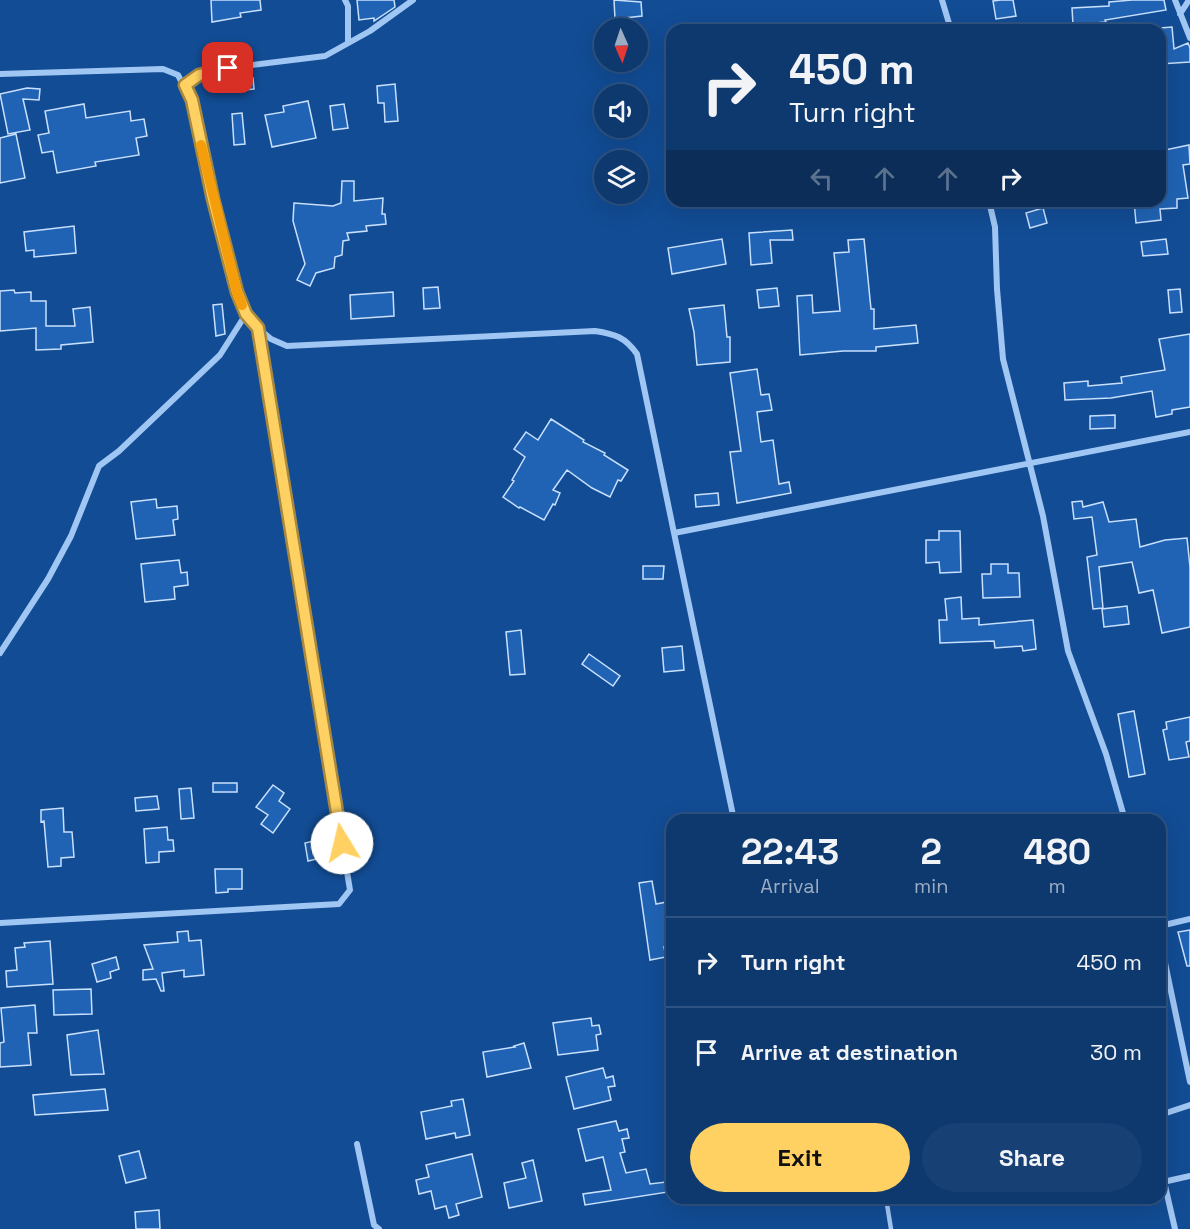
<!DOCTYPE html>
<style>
:root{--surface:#0e396f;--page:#174074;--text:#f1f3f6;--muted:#9bacc3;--line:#2e5382;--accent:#ffd162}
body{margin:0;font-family:"Space Grotesk",sans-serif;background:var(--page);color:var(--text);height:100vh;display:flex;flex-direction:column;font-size:22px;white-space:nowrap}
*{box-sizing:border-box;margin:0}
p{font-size:20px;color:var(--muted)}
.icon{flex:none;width:33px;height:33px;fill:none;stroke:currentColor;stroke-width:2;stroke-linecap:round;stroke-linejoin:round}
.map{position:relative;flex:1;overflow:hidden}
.panel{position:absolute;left:666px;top:814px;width:500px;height:390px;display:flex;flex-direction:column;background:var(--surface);border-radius:18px;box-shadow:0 6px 24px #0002,0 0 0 2px var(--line)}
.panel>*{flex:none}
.hud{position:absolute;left:666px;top:24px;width:500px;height:183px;border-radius:18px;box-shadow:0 6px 24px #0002,0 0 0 2px var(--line);background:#0e396f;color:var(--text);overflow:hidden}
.needle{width:39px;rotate:177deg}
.controls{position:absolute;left:594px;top:18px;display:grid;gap:12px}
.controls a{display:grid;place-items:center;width:54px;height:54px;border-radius:50%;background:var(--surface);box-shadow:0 6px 24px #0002,0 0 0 2px var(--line);font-size:30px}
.pin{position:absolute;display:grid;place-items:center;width:51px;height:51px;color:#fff;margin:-26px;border-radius:12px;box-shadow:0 3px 9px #0006}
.me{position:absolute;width:66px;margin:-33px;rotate:351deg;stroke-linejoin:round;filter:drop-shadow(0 0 4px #0008)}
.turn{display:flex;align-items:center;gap:21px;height:126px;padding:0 24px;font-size:27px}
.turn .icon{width:78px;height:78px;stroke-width:2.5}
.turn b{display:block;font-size:42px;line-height:51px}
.lanes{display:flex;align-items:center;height:57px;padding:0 24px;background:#0003;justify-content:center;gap:30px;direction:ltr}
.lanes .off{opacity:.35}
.eta{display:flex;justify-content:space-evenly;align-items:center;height:102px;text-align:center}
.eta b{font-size:36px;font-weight:600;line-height:42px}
.primary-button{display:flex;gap:12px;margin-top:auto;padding:12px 24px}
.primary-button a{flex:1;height:69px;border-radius:36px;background:var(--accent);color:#111;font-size:24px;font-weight:600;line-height:69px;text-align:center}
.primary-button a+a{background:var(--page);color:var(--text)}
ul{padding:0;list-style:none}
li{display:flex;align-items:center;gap:18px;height:90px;padding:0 24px;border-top:2px solid var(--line)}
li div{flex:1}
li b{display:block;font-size:22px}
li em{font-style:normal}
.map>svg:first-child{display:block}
.building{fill:#2063b4;stroke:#c8e0fd;stroke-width:1.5}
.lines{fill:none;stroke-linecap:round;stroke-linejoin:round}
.service{stroke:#a0c6f3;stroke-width:4.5}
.minor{stroke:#a0c6f3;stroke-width:6}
.route-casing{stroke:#a68840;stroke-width:15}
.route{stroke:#ffd162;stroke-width:10}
.slow{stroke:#f59e0b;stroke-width:10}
</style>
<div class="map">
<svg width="1190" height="1229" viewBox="0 0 1190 1229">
<rect width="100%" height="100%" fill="#124c94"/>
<path class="building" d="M211,0H260L261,10L240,13L241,17L212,22Z
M357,0H394L395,7L374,21V18L359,20Z
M614,0L641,2L642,16L615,19Z
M1001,0H1013L1016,16L996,19L993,1Z
M1132,0H1164L1166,10L1105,20L1106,22L1073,25L1072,8L1109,6V2Z
M1172,27L1174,49L1188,43L1190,48V62L1160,64V28Z
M253,78L254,89L221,92L220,81Z
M395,84L398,121L385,122L384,103H378L377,86Z
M27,88L40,89L39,100L23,99L30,130L8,134L0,94Z
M308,101L316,138L272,147L265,115L284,112L283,106Z
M84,104L86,118L130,111L131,121L144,119L147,136L136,138L139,155L95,162L96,166L57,173L53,151L42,153L38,135L49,133L45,111Z
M344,104L348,128L333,130L330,106Z
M242,113L245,144L234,145L232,114Z
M16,134L25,178L0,183V138Z
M1189,145L1190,164L1183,165L1188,198L1177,199V208L1160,209L1161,220L1136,223L1134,201H1159L1160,204V151Z
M342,181H354V201L383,198L382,214H385L386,224L366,226L367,231L347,233L349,240L343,241L342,255L335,257L334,268L316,273L310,286L297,280L305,264L293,221L294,203L333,206L341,203Z
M1043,208L1047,223L1030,228L1026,213Z
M74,226L76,253L34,257V250L26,251L24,232Z
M792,230L793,240H770L772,263L751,265L749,233Z
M722,239L726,264L672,274L668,248Z
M864,239L871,309H874V329L916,325L918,343L876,347V351H843L800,355L797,296L812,295L813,313L840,311L834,253L849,252L848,240Z
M1166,239L1168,254L1143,256L1141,242Z
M438,287L440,308L424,309L423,288Z
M777,288L779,306L759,308L757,290Z
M1180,289L1182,312L1170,313L1168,290Z
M14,290L15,293L31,292V301H46V326H75L73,309L90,307L93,342L61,345V349L36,350V328L0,331V291Z
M393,292L394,316L351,319L350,295Z
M222,304L225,334L216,336L213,305Z
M724,305L727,337H730V362L697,365L694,332L689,309Z
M1190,334V407L1172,410V414L1156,417L1152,391L1111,398L1065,400L1064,383L1088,381V386L1122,383L1121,377L1165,370L1159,339Z
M757,369L761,395L769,394L772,410L757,412L761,442L773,440L779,484L789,482L791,493L737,503L730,452L741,451L730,373Z
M1115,415V428L1090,429V416Z
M551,419L584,440L583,442L605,453L604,455L628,470L621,481L618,480L610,497L592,488L567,470L553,490L560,493L555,505L553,504L544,520L520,507L519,508L503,497L514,481L512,480L525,457L514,449L526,432L538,440Z
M718,493L719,505L696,507L695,495Z
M156,499L157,508L177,506L178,519L173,520L175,535L136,539L131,502Z
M1082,501L1083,507L1103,502L1109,522L1136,519L1140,547L1165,540L1187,538L1190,567V627L1162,633L1153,590L1139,593L1132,562L1099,567L1103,608L1093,609L1087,557L1097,555L1092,517L1074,519L1072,502Z
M939,531H960L961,572L940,573L939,562L926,563V540H939Z
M179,560L181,573L187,572L188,585L174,587L175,599L145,602L141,564Z
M991,564H1008V573H1019L1020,597L983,598L982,574H991Z
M643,566H664L663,579H643Z
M961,597L962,619L979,618V625L1033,620L1036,649L1023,651L1022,646L995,648L994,641L940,643L939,620H947L945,599Z
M1127,606L1129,624L1104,627L1102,609Z
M521,630L525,674L510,675L506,632Z
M682,646L684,670L664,672L662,648Z
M589,654L620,676L613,686L582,664Z
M1134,711L1145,774L1129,777L1118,714Z
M1190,717V741L1186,742L1189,757L1169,760L1163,730L1167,729L1166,722Z
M213,783H237V792H213Z
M273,785L284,793L279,801L290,809L273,833L261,824L268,815L256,807Z
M191,788L194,818L181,819L179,789Z
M157,796L159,809L136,811L135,798Z
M63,808L64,832H72L74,857L61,858V866L48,867L44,821L41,822V810Z
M167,827L168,840H173L174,851L159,852V862L146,863L144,829Z
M318,840L321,858L308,861L305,843Z
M215,869H242V889H228V892L216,893Z
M652,881L656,904L672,901V946L664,947L666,957L650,960L639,883Z
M1190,930V966H1187L1178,932Z
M188,931L189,941L201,940L204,975L184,977V970L162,973L164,991H161L156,979L143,980V970L153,969L144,945L178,942L177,932Z
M50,941L53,984L7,987L6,971L17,970L15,948L25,947L24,943Z
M116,957L119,969L110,972L111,978L97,982L92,964Z
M91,989L92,1014L54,1015L53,990Z
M35,1005L37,1033H28L31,1065L0,1067V1043L4,1042L1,1008Z
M591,1018L592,1026L599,1025L601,1034L596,1035L598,1050L558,1055L553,1023Z
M98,1030L104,1074L71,1075L67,1035Z
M524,1043L531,1068L487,1077L483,1052L515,1047L514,1046Z
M603,1068L606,1078L613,1076L615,1086L608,1087L611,1100L574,1109L566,1077Z
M105,1089L108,1110L35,1115L33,1095Z
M463,1099L470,1135L456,1138L455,1133L426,1139L421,1112L452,1106L451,1101Z
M616,1121L619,1131L627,1129L629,1138L622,1139L625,1152L620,1153L626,1173L646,1169L650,1184L666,1182L668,1192L585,1205L583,1194L611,1190L603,1157L586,1161L578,1129Z
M139,1151L146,1178L126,1183L119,1156Z
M472,1154L482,1197L456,1204L459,1215L449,1218L446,1206L435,1209L431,1191L419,1194L416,1180L429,1177L426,1165Z
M533,1160L542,1201L509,1208L504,1183L526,1178L522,1163Z
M159,1210L160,1229H136L135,1212Z"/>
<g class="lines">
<path class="service" d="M886,1198L891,1229"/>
<path class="minor" d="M345,0L348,6V41
M942,0L951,30
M1175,0L1190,38
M1180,14L1189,0
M0,74L163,69L178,75L191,100L213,199L237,292L246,314L258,328L271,339L287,346L595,331C615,334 625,337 637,354L674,533L1190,432
M185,85L199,75L228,68L325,56L370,31L413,0
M989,201L995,227L997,289L1003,359L1043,516L1068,651L1106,754L1125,820
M674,533L734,820
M0,653L48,579L71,536L99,466L119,451L220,355L246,314
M0,923L339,904L350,890L258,328
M1160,926L1190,919
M1160,939L1190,1082
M1160,1115L1190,1105
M357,1144L374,1225L379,1229
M1160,1164L1175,1229
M1163,1182L1190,1176"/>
</g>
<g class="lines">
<defs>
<path id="route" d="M228,68L199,75L185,85L192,100L213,199L237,292L246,314L258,328L342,843"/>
</defs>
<use href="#route" class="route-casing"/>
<use href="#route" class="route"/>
<path class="slow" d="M201,145L237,292L242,305"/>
</g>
</svg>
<div class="controls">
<a><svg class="needle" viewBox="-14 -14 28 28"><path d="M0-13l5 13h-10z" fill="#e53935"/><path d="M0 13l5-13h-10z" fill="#9bacc3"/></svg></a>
<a><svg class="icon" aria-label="sound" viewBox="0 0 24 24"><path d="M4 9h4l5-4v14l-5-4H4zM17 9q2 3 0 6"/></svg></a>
<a><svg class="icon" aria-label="layers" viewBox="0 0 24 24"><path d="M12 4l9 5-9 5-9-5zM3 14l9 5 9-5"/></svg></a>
</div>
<div class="pin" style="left:228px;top:68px;background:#d93025"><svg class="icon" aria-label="arrive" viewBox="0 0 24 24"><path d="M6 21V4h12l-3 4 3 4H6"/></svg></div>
<svg class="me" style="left:342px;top:843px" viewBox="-20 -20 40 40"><circle r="19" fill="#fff"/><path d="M0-13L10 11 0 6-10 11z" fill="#ffd162"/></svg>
<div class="hud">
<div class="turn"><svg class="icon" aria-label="right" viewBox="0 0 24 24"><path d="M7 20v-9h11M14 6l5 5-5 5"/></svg><div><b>450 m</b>Turn right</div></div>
<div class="lanes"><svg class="icon off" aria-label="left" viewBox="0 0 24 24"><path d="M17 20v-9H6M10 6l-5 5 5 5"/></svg><svg class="icon off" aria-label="ahead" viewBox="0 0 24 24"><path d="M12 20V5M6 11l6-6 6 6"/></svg><svg class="icon off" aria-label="ahead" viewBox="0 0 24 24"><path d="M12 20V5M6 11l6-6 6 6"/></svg><svg class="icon" aria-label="right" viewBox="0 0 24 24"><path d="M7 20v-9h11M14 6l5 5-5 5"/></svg></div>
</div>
<section class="panel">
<div class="eta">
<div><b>22:43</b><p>Arrival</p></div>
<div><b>2</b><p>min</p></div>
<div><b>480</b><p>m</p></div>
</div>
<ul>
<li><svg class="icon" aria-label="right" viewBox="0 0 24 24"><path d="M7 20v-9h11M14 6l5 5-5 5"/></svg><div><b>Turn right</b></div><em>450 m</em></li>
<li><svg class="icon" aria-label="arrive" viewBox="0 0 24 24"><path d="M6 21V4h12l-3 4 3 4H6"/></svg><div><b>Arrive at destination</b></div><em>30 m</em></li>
</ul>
<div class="primary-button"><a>Exit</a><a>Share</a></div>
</section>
</div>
